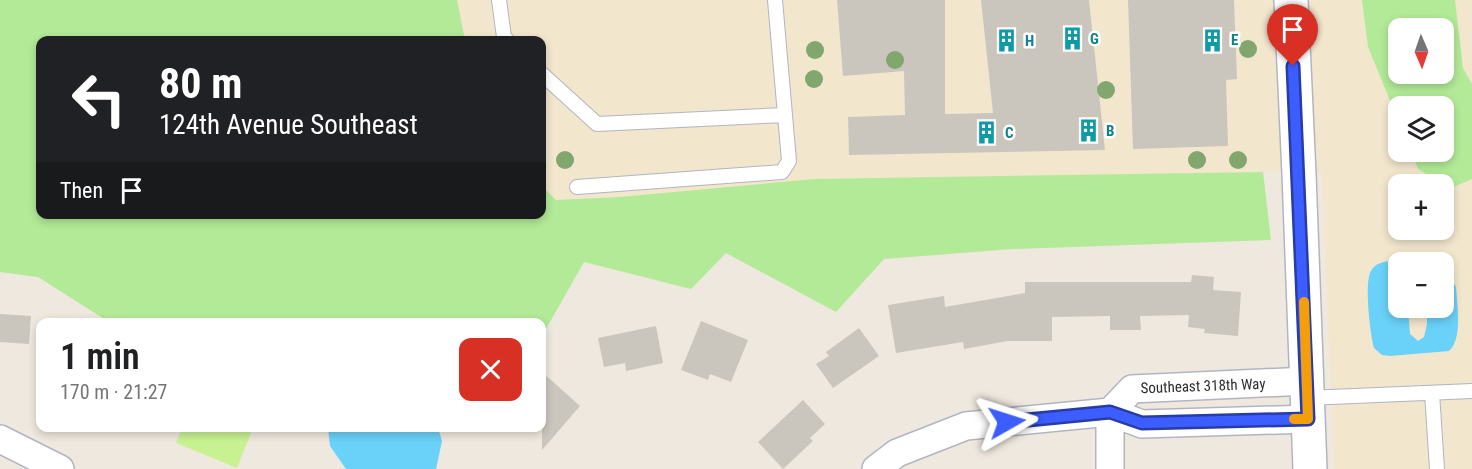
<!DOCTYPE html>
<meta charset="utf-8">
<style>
:root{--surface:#fff;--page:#f2f2f2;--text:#202124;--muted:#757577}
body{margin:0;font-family:"Roboto Condensed",sans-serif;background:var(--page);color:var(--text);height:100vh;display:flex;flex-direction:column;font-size:22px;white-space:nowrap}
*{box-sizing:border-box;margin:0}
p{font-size:20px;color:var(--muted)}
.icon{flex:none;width:33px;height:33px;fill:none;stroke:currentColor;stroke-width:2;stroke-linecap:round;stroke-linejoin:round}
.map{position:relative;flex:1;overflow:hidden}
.sheet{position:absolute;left:36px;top:318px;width:510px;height:114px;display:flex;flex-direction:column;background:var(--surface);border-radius:12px;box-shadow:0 3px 9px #0003}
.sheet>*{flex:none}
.top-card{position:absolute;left:36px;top:36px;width:510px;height:183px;border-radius:12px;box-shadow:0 3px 9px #0003;background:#202124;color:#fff;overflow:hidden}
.needle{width:39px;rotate:178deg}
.tools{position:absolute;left:1388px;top:18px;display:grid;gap:12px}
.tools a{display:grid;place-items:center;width:66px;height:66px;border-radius:12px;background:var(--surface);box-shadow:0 3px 9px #0003;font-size:30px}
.pin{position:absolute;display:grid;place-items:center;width:51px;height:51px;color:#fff;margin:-62px -26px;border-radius:50% 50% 50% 0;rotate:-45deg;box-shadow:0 0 6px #0007}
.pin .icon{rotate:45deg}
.me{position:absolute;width:66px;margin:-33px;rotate:84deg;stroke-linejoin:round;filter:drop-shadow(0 0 4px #0008)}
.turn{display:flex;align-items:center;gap:21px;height:126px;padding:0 24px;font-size:27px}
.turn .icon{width:78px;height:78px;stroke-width:2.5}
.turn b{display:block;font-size:42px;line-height:51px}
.then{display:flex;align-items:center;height:57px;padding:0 24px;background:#0003;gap:12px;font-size:22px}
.round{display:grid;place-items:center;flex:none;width:63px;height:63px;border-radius:12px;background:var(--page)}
.head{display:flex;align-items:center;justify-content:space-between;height:102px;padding:0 24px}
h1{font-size:36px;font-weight:600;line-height:45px}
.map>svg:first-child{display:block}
.education{fill:#f2e6cd;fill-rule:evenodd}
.green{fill:#b2ea97;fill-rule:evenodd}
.pitch{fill:#c8f292}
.water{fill:#6ad1f9}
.building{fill:#cbc6bd}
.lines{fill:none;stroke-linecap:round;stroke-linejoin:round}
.lane-casing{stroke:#b2b5c1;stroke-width:16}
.street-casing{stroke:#b2b5c1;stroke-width:30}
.secondary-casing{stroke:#b2b5c1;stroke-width:36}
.lane{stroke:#fff;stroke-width:14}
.street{stroke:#fff;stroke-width:27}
.secondary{stroke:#fff;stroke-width:33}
.tree{fill:#81a76f}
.route-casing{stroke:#273ca6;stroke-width:15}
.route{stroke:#3c5dff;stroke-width:10}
.slow{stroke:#f59e0b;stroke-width:10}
.labels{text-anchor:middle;stroke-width:5;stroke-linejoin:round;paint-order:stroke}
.culture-label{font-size:15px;font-weight:bold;fill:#0d838f;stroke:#fff;text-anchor:start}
.street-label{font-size:15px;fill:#2d2d2d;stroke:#fff}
</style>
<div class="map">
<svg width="1472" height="469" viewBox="0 0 1472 469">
<rect width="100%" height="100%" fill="#efe8de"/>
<path class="education" d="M457,0H1472V469H1334L1322,171L1299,174L1263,172L556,200L542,186V40H465ZM1398,28H1443V74H1398ZM1398,106H1443V152H1398ZM1398,184H1443V230H1398ZM1398,262H1443V308H1398Z"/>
<path class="green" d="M0,0H457L465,40H40V214H542V186L556,200L620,197L814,179L1263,172L1271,240L1013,249L884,259L836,312L726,253L691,289L584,262L542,336V322H109L38,277L0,272Z
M1362,0H1455L1463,68L1472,84V179L1451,188L1418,169L1411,152H1443V106H1398V120L1368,47ZM1398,28H1443V74H1398Z"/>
<path class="pitch" d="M182,428H253L237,468L176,443Z"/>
<path class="water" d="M1392,260L1402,262H1398V308H1408L1410,334L1418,341L1424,337L1427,324V308H1443V279L1451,278L1456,287C1457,304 1463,339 1449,351L1390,356L1382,355L1374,348C1370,334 1364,282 1371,271C1375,263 1384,262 1392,260Z
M328,428H438L442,441L436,469H346L330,446Z"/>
<path class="building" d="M837,0H945V114L993,113L981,0H1089L1105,150L849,155L848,117L905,115L904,71L843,76Z
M1128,0H1234L1237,79L1226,80L1228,146L1133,149Z
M1192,275L1214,277L1213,290L1241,292L1238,336L1204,333L1205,329L1188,327L1189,315L1140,316L1141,330H1110V316L1052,317V341H1008L964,349L963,342L896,353L888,305L944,296L945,307L1025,293V282H1191Z
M0,314L31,316L29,344L0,342Z
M701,321L748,340L731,382L710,374L708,380L681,370Z
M656,326L663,363L626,371L625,363L604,367L598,338Z
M859,328L879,356L833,388L816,364L829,356L826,352Z
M542,372L580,406L542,450Z
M803,400L825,424L810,438L813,441L783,469L758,442Z"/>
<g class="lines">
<defs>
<path id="lane" d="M499,0L504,37L507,40
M542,74L597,124L785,115
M577,187L782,172L789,161L775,0
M1432,393L1437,469
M1307,398L1472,391"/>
<path id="street" d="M1110,412L1132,389L1307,381
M1110,412V469
M0,439L60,469
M876,469L897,453L966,426L1110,412L1142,424L1308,419"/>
<path id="secondary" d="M1291,0L1299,174L1310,469"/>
</defs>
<use href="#lane" class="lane-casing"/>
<use href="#street" class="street-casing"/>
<use href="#secondary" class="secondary-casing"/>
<use href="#lane" class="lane"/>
<use href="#street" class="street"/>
<use href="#secondary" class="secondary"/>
</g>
<g class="tree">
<circle cx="1248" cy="49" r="9"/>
<circle cx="815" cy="50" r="9"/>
<circle cx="895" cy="60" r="9"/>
<circle cx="814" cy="79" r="9"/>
<circle cx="1106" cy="90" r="9"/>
<circle cx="565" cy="160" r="9"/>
<circle cx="1197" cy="160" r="9"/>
<circle cx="1238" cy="160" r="9"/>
</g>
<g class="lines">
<defs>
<path id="route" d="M1007,422L1110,412L1142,423L1308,419L1293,66"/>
</defs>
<use href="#route" class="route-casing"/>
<use href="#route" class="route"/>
<path class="slow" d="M1294,419H1308L1304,302"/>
</g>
<defs>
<symbol id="building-bare" viewBox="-9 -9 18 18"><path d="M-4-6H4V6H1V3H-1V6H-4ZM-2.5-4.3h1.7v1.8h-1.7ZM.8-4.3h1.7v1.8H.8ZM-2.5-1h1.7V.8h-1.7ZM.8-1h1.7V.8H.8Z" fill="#0f9aa8" stroke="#fff" stroke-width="2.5" paint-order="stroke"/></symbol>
</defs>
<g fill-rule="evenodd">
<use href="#building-bare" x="1056" y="22" width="33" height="33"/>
<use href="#building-bare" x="1196" y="24" width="33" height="33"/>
<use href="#building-bare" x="990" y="24" width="33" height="33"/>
<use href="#building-bare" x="1072" y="114" width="33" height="33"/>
<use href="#building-bare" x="970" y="116" width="33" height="33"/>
</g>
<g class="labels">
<g class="culture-label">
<text x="1090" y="44">G</text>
<text x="1231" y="45">E</text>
<text x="1025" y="46">H</text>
<text x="1106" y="136">B</text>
<text x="1005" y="138">C</text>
</g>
<g class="street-label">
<text transform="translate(1203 386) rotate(-2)" y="5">Southeast 318th Way</text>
</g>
</g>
</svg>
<div class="tools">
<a><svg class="needle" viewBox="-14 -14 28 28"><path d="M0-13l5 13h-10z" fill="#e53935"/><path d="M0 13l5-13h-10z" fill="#757577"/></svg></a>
<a><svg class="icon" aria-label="layers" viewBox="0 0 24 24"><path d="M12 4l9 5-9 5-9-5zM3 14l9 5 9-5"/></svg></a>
<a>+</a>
<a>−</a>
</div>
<div class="pin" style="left:1293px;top:66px;background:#d93025"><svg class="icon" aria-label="arrive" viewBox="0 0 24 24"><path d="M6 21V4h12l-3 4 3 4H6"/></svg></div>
<svg class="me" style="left:1007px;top:422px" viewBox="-20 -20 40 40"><path d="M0-17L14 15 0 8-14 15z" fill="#3c5dff" stroke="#fff" stroke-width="4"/></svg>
<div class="top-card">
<div class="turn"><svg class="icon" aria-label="left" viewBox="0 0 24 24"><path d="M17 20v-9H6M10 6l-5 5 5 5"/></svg><div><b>80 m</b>124th Avenue Southeast</div></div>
<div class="then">Then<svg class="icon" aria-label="arrive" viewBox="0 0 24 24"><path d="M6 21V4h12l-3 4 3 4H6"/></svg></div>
</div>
<section class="sheet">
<div class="head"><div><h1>1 min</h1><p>170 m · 21:27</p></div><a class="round" style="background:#d93025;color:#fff"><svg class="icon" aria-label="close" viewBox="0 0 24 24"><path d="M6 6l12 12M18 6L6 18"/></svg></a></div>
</section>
</div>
